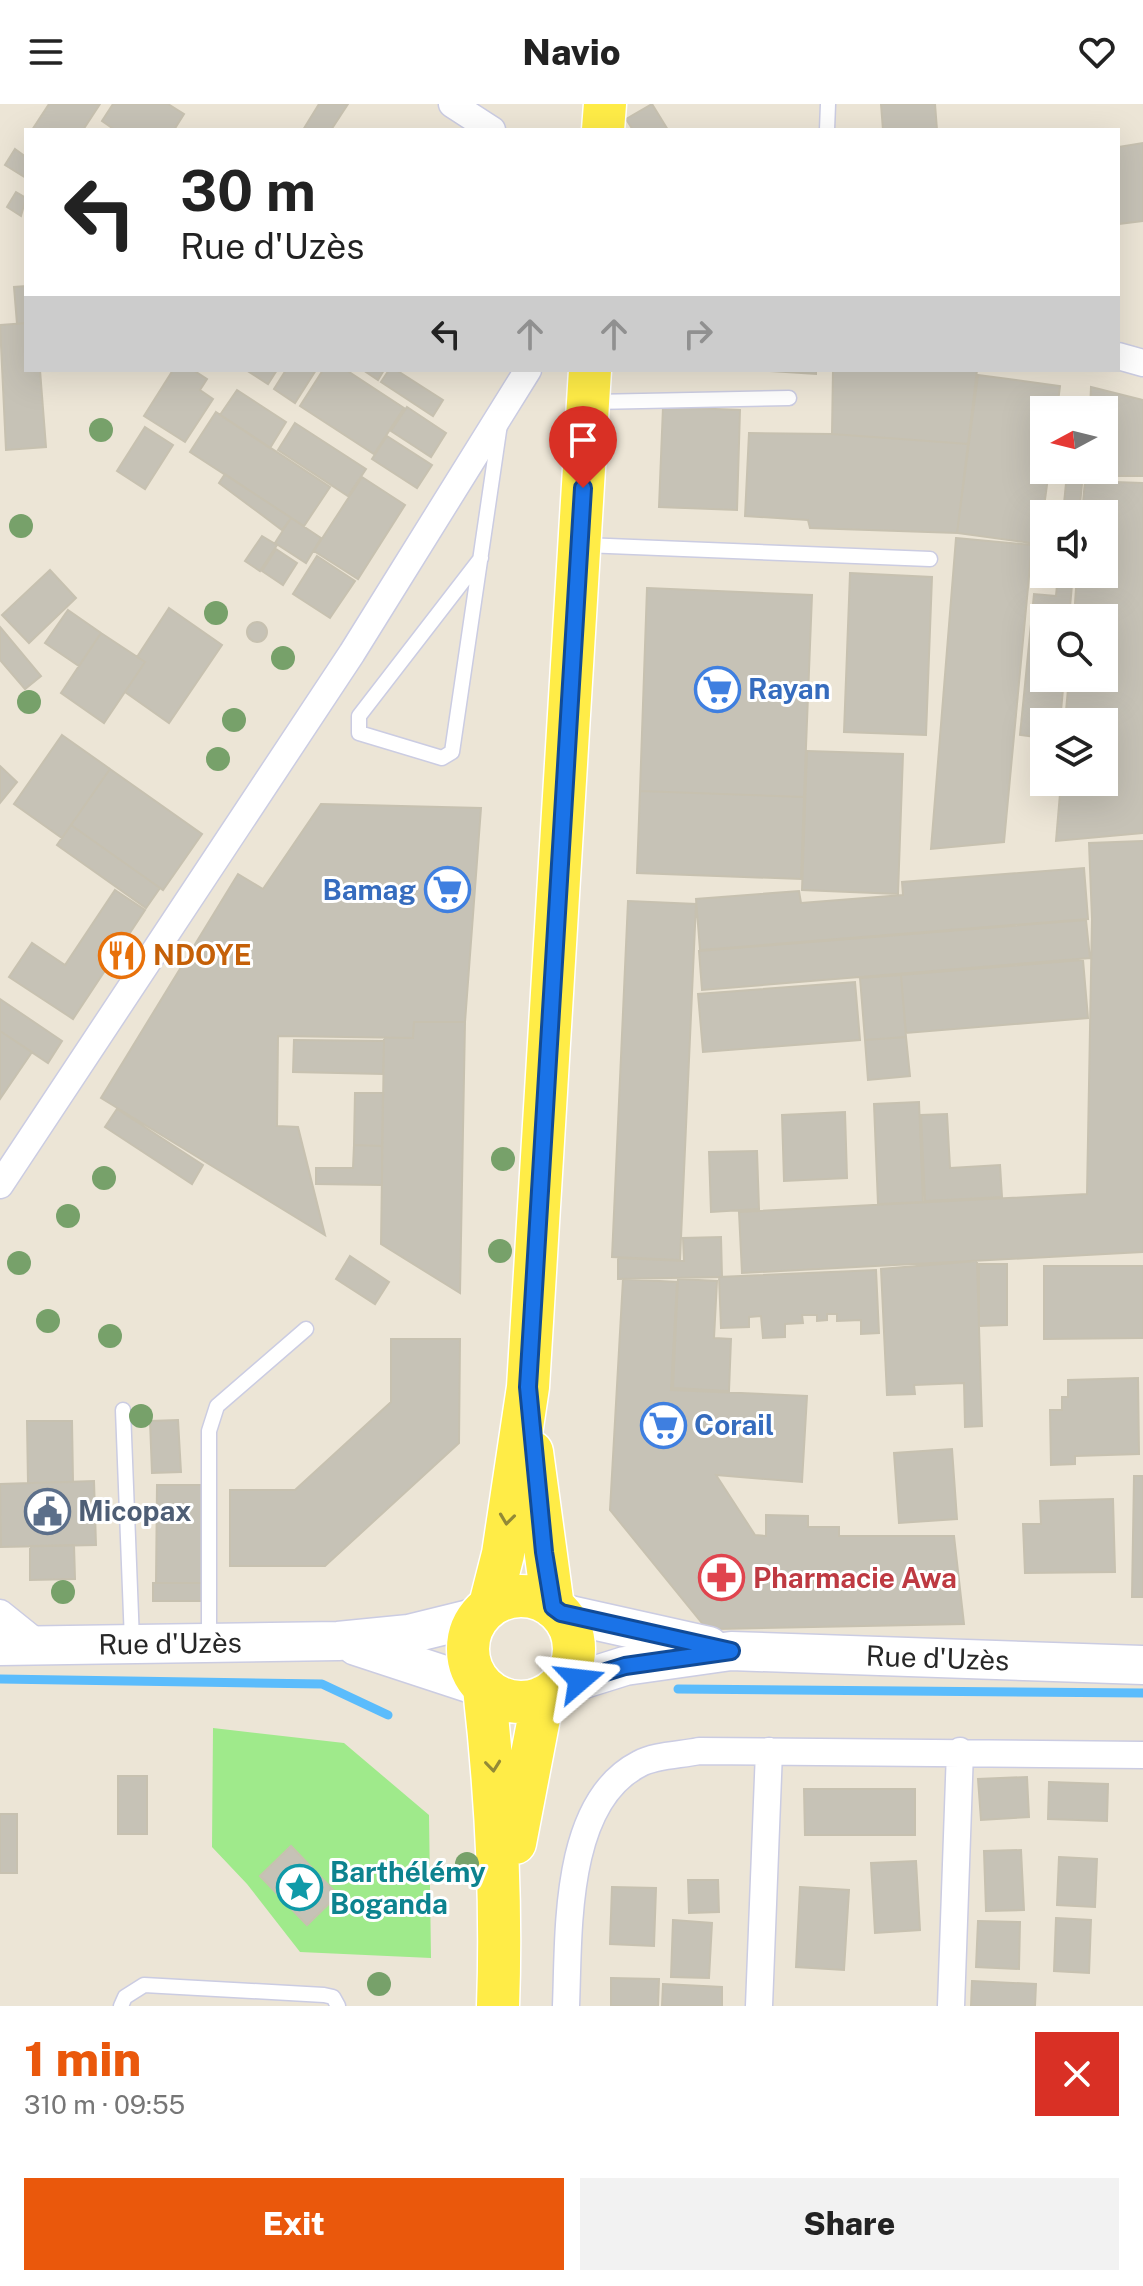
<!DOCTYPE html>
<meta charset="utf-8">
<style>
:root{--surface:#fff;--page:#f2f2f2;--text:#222;--muted:#767676;--accent:#ea580c}
body{margin:0;font-family:"Public Sans",sans-serif;background:var(--page);color:var(--text);height:100vh;display:flex;flex-direction:column;font-size:30px;white-space:nowrap}
*{box-sizing:border-box;margin:0}
p{font-size:26px;color:var(--muted)}
.icon{flex:none;width:44px;height:44px;fill:none;stroke:currentColor;stroke-width:2;stroke-linecap:round;stroke-linejoin:round}
.map{position:relative;height:1902px;overflow:hidden}
.panel{display:flex;flex-direction:column;background:var(--surface);flex:1}
.panel>*{flex:none}
.guide{position:absolute;left:24px;top:24px;width:1096px;height:244px;border-radius:0px;box-shadow:0 8px 32px #0002;background:#fff;color:var(--text);overflow:hidden}
.needle{width:52px;rotate:263deg}
.tools{position:absolute;left:1030px;top:292px;display:grid;gap:16px}
.tools a{display:grid;place-items:center;width:88px;height:88px;border-radius:0px;background:var(--surface);box-shadow:0 8px 32px #0002;font-size:40px}
.pin{position:absolute;display:grid;place-items:center;width:68px;height:68px;color:#fff;margin:-82px -34px;border-radius:50% 50% 50% 0;rotate:-45deg;box-shadow:0 0 8px #0007}
.pin .icon{rotate:45deg}
.me{position:absolute;width:88px;margin:-44px;rotate:73deg;stroke-linejoin:round;filter:drop-shadow(0 0 6px #0008)}
.turn{display:flex;align-items:center;gap:28px;height:168px;padding:0 24px;font-size:36px}
.turn .icon{width:104px;height:104px;stroke-width:2.5}
.turn b{display:block;font-size:56px;line-height:68px}
.lanes{display:flex;align-items:center;height:76px;padding:0 24px;background:#0003;justify-content:center;gap:40px;direction:ltr}
.lanes .off{opacity:.35}
.round{display:grid;place-items:center;flex:none;width:84px;height:84px;border-radius:0px;background:var(--page)}
.headline{display:flex;align-items:center;justify-content:space-between;height:136px;padding:0 24px}
h1{font-size:48px;font-weight:800;line-height:60px;color:var(--accent)}
.action{display:flex;gap:16px;margin-top:auto;padding:16px 24px}
.action a{flex:1;height:92px;border-radius:0px;background:var(--accent);color:#fff;font-size:32px;font-weight:800;line-height:92px;text-align:center}
.action a+a{background:var(--page);color:var(--text)}
header{display:flex;justify-content:space-between;align-items:center;height:104px;padding:0 24px;background:var(--surface);font-size:36px;font-weight:800}
.map>svg:first-child{display:block}
.green{fill:#9fea8b}
.lines{fill:none;stroke-linecap:round;stroke-linejoin:round}
.stream{stroke:#5bbcfc;stroke-width:9}
.building{fill:#c6c2b6;stroke:#c7c1b0;stroke-width:2}
.lane-casing{stroke:#cbcce2;stroke-width:17}
.street-casing{stroke:#cbcce2;stroke-width:29}
.secondary-casing{stroke:#cbcce2;stroke-width:41}
.primary-casing{stroke:#fff;stroke-width:45}
.lane{stroke:#fff;stroke-width:14}
.street{stroke:#fff;stroke-width:26}
.secondary{stroke:#fff;stroke-width:38}
.primary{stroke:#ffec47;stroke-width:42}
.tree{fill:#77a16a}
.oneway{stroke:#938a37}
.route-casing{stroke:#114b97;stroke-width:20}
.route{stroke:#1a73e8;stroke-width:14}
.labels{text-anchor:middle;stroke-width:6;stroke-linejoin:round;paint-order:stroke}
.shop-label{font-size:28px;font-weight:bold;fill:#366cbe;stroke:#fff;text-anchor:start}
.food-label{font-size:28px;font-weight:bold;fill:#c56008;stroke:#fff;text-anchor:start}
.service-label{font-size:28px;font-weight:bold;fill:#4e5e75;stroke:#fff;text-anchor:start}
.health-label{font-size:28px;font-weight:bold;fill:#be3a42;stroke:#fff;text-anchor:start}
.street-label{font-size:28px;fill:#272727;stroke:#fff}
.culture-label{font-size:28px;font-weight:bold;fill:#0d838f;stroke:#fff;text-anchor:start}
</style>
<header><svg class="icon" aria-label="menu" viewBox="0 0 24 24"><path d="M4 6h16M4 12h16M4 18h16"/></svg>Navio<svg class="icon" aria-label="heart" viewBox="0 0 24 24"><path d="M12 20l-8-8c-3-5 5-10 8-4 3-6 11-1 8 4z"/></svg></header>
<div class="map">
<svg width="1143" height="1902" viewBox="0 0 1143 1902">
<rect width="100%" height="100%" fill="#ece5d6"/>
<path class="green" d="M213,1624L344,1639L429,1711L431,1854L300,1848L247,1780L212,1743Z"/>
<g class="lines">
<path class="stream" d="M0,1575L322,1580L388,1611
M678,1585L1143,1589"/>
</g>
<path class="building" d="M49,0H100L83,26H32Z
M113,0H168L184,10L174,26H115L102,17Z
M319,0H348L331,26H303Z
M652,0L668,26H633L626,15Z
M881,0H935L937,26H883Z
M1143,39V117L1118,120V43Z
M15,45L26,53V74L5,61Z
M16,88L26,94L21,112L7,103Z
M26,182V219L17,220L14,183Z
M26,219V266H40L46,343L6,346L0,221Z
M173,266H193L207,275L200,286L213,295L185,338L144,312Z
M246,266H277L268,280Z
M286,266H316L295,299L274,285Z
M323,266H346L404,304L374,350L300,302Z
M363,266H384L378,276Z
M389,266H396L443,296L433,312L381,278Z
M756,266H816V270Z
M833,266H977L968,340L832,330Z
M978,271L1060,282L1057,306H1044V366H1049L1039,440L957,429Z
M1091,283L1143,296V372H1086V366H1104V306H1090Z
M237,286L286,318L270,344L220,311Z
M407,303L446,329L431,353L391,327Z
M663,303L740,306L737,406L659,403Z
M216,308L330,383L304,422L190,348Z
M295,319L366,365L348,392L278,346Z
M145,323L173,341L145,385L117,367Z
M749,329L832,330L968,340L957,429L810,424L808,416L745,412Z
M387,332L432,361L417,384L372,355Z
M1067,369L1083,370L1079,410H1063Z
M225,370L291,414L282,426L219,379Z
M362,373L405,401L358,475L314,447Z
M1085,377L1143,379V729L1056,737L1061,678H1104V618H1065L1069,574H1104V514H1074L1077,470H1104V410H1082Z
M291,414L321,434L306,459L275,439Z
M262,432L277,441L260,467L245,457Z
M956,434L1032,441L1004,738L931,745Z
M276,445L297,459L283,481L262,467Z
M317,452L355,477L330,514L293,490Z
M50,466L76,494L29,539L2,511Z
M850,469L932,473L926,631L844,628Z
M1058,470H1073L1069,514H1044V574H1064L1060,618H1044V634L1020,631L1034,490L1056,492Z
M647,484L812,491L804,693L640,687Z
M169,504L222,541L169,619L125,588L145,558L137,553Z
M68,506L101,529L79,562L45,539Z
M247 528a10 10 0 1 1 20 0a10 10 0 1 1-20 0Z
M0,523L41,572L25,585L0,556Z
M101,529L145,558L104,619L61,589Z
M62,631L110,665L62,734L14,700Z
M807,647L903,650L898,790L802,786Z
M0,662L17,678L0,699Z
M110,665L202,730L163,786L71,721Z
M640,687L804,693L801,775L637,769Z
M321,700L481,704L465,918H414L413,934L278,932L277,1022L298,1023L325,1131L101,994L238,770L263,785Z
M71,721L160,784L146,804L57,741Z
M1143,737V1148L742,1169L739,1108L1087,1090L1092,815L1089,739Z
M1084,764L1088,815L700,846L696,795L799,787L801,799L903,791L902,778Z
M115,786L145,806L73,915L9,873L32,839L65,861Z
M628,797L696,800L680,1156L612,1153Z
M1086,816L1090,854L702,886L699,847Z
M1083,856L1088,914L906,929L901,871Z
M901,871L906,933L865,936L860,874Z
M855,878L860,936L703,948L698,890Z
M0,895L62,937L48,959L0,927Z
M414,918H465L460,1189L381,1140L384,934H413Z
M0,927L32,948L0,995Z
M906,933L910,972L868,976L865,936Z
M294,936L384,937L383,970L293,968Z
M355,989H383L382,1042L354,1041Z
M919,998L923,1098L878,1100L874,1000Z
M117,1005L203,1061L192,1080L105,1023Z
M845,1008L847,1074L784,1077L782,1011Z
M947,1010L950,1064L1000,1061L1002,1093L925,1097L921,1011Z
M354,1041L382,1042V1081L316,1080V1064H353Z
M757,1047L759,1105L711,1108L709,1048Z
M721,1133L722,1173L618,1175V1154L684,1157L683,1134Z
M350,1152L389,1178L375,1200L336,1175Z
M977,1157L982,1322L965,1323L964,1279L914,1281L915,1290L887,1291L881,1165Z
M979,1160H1007V1221L979,1222Z
M1044,1162H1143V1234L1044,1235Z
M876,1166L879,1229L861,1230V1216L837,1217V1210H827V1216L817,1217V1211H802L803,1219L785,1220V1233L763,1234L761,1212L749,1213V1223L721,1224L719,1173Z
M623,1175L677,1178L671,1286L807,1292L802,1378L716,1371L755,1431L766,1432V1411L808,1412V1423H839V1432H954L964,1520L716,1525L710,1529L610,1406Z
M678,1175L717,1177L714,1234L731,1235L729,1287L673,1284Z
M391,1235H460L459,1339L325,1462H230V1386H295L391,1298Z
M1138,1274L1139,1350L1075,1352V1360L1051,1361L1050,1306H1062V1293H1068V1276Z
M178,1316L181,1368L152,1369L150,1317Z
M27,1317H72L73,1378L28,1379Z
M952,1345L957,1415L899,1419L894,1349Z
M1134,1372H1143V1493H1132Z
M94,1377L96,1441L1,1443L0,1380Z
M157,1381H208V1479H156Z
M1113,1395L1115,1468L1025,1469L1023,1420H1041L1040,1397Z
M74,1441L75,1475L30,1476V1442Z
M153,1479H208L209,1497H153Z
M118,1672H147V1730H118Z
M1027,1673L1029,1713L981,1716L978,1675Z
M1049,1678L1108,1680L1107,1717L1048,1715Z
M804,1685H915V1731H805Z
M0,1710H17V1769H0Z
M291,1742L338,1791L307,1821L260,1772Z
M1021,1746L1024,1806L986,1807L984,1747Z
M1059,1753L1097,1755L1095,1803L1057,1801Z
M916,1757L920,1826L875,1829L871,1759Z
M688,1776H718L719,1808L689,1809Z
M612,1783L656,1784L654,1842L610,1840Z
M800,1783L849,1786L844,1866L796,1863Z
M1056,1814L1091,1816L1089,1869L1054,1867Z
M673,1816L712,1819L709,1874L671,1873Z
M978,1817L1020,1818L1019,1865L976,1863Z
M611,1874L659,1875L658,1902H611Z
M972,1877L1036,1880L1035,1902H971Z
M663,1880L722,1883V1902H662Z"/>
<g class="lines">
<defs>
<path id="lane" d="M827,26L828,0
M593,298L789,294
M584,441L930,455
M481,454L359,612V629L442,654L452,648L500,320
M123,1306L132,1537
M209,1536V1327L217,1302L306,1225
M121,1902L125,1893L144,1881L324,1891L333,1893L338,1902"/>
<path id="street" d="M452,0L492,26
M1118,252L1143,259
M0,1081L352,549L528,266
M0,1509L41,1542
M566,1902C569,1829 563,1699 639,1660C655,1651 682,1651 699,1647L1143,1651
M759,1902L769,1647
M951,1902L960,1647"/>
<g id="secondary">
<path d="M561,1509L709,1542"/>
<path id="s1" d="M0,1542L338,1537L409,1530L478,1513"/>
<path d="M356,1542L484,1584"/>
<path id="s2" d="M558,1583L625,1562L731,1547L1143,1561"/>
</g>
<path id="primary" d="M603,26L605,0
M532,1348L553,1503
M468 1545a53 53 0 1 1 106 0a53 53 0 1 1-106 0Z
M490,1501L503,1450L528,1283L590,266
M484,1584C496,1690 502,1795 498,1902
M515,1739L543,1593"/>
</defs>
<use href="#lane" class="lane-casing"/>
<use href="#street" class="street-casing"/>
<use href="#secondary" class="secondary-casing"/>
<use href="#primary" class="primary-casing"/>
<use href="#lane" class="lane"/>
<use href="#street" class="street"/>
<use href="#secondary" class="secondary"/>
<use href="#primary" class="primary"/>
</g>
<g class="tree">
<circle cx="101" cy="326" r="12"/>
<circle cx="21" cy="422" r="12"/>
<circle cx="216" cy="509" r="12"/>
<circle cx="283" cy="554" r="12"/>
<circle cx="29" cy="598" r="12"/>
<circle cx="234" cy="616" r="12"/>
<circle cx="218" cy="655" r="12"/>
<circle cx="503" cy="1055" r="12"/>
<circle cx="104" cy="1074" r="12"/>
<circle cx="68" cy="1112" r="12"/>
<circle cx="500" cy="1147" r="12"/>
<circle cx="19" cy="1159" r="12"/>
<circle cx="48" cy="1217" r="12"/>
<circle cx="110" cy="1232" r="12"/>
<circle cx="141" cy="1312" r="12"/>
<circle cx="63" cy="1488" r="12"/>
<circle cx="467" cy="1760" r="12"/>
<circle cx="379" cy="1880" r="12"/>
</g>
<defs><path id="oneway-chevron" d="M-2-3.5L2.5 0L-2 3.5" fill="none" stroke-width="1.6" stroke-linecap="round" stroke-linejoin="round" transform="scale(2)"/></defs>
<g class="oneway">
<use href="#oneway-chevron" transform="translate(507 1415) rotate(97)"/>
<use href="#oneway-chevron" transform="translate(493 1662) rotate(84)"/>
</g>
<g class="lines">
<defs>
<path id="route" d="M580,1576L625,1562L731,1547L561,1509L553,1503L544,1448L528,1283L583,384"/>
</defs>
<use href="#route" class="route-casing"/>
<use href="#route" class="route"/>
</g>
<defs>
<symbol id="supermarket-ring" viewBox="-11 -11 22 22"><circle r="9.5" fill="#fff" stroke="#3f7fe0" stroke-width="1.5"/><path d="M-6-5.5h2.5l.6 2H6L4.5 2H-2.5L-4.4-4H-6ZM-1.5 3.2a1.3 1.3 0 1 0 .1 0ZM3 3.2a1.3 1.3 0 1 0 .1 0Z" fill="#3f7fe0"/></symbol>
<symbol id="restaurant-ring" viewBox="-11 -11 22 22"><circle r="9.5" fill="#fff" stroke="#e8710a" stroke-width="1.5"/><path d="M-5-6h1v4h1v-4h1v4h1v-4h1v5L-1.5 .5V6h-2V.5L-5-1ZM5-6V6H3V1.5H1.5Q1.5-4 5-6Z" fill="#e8710a"/></symbol>
<symbol id="civic-ring" viewBox="-11 -11 22 22"><circle r="9.5" fill="#fff" stroke="#5c6f8a" stroke-width="1.5"/><path d="M-.6-6.5H3V-4.5H.6V-3L4-1V1h2V6H-6V1h2V-1L-.6-3ZM-1.2 2.5V6h2.4V2.5Z" fill="#5c6f8a"/></symbol>
<symbol id="pharmacy-ring" viewBox="-11 -11 22 22"><circle r="9.5" fill="#fff" stroke="#e0444e" stroke-width="1.5"/><path d="M-2-6h4v4h4v4h-4v4h-4v-4h-4v-4h4Z" fill="#e0444e"/></symbol>
<symbol id="sight-ring" viewBox="-11 -11 22 22"><circle r="9.5" fill="#fff" stroke="#0f9aa8" stroke-width="1.5"/><path d="M0-6L1.8-2.2L6-1.7L2.9 1.2L3.7 5.4L0 3.3L-3.7 5.4L-2.9 1.2L-6-1.7L-1.8-2.2Z" fill="#0f9aa8"/></symbol>
</defs>
<g fill-rule="evenodd">
<use href="#supermarket-ring" x="692" y="560" width="51" height="51"/>
<use href="#supermarket-ring" x="422" y="760" width="51" height="51"/>
<use href="#restaurant-ring" x="96" y="826" width="51" height="51"/>
<use href="#supermarket-ring" x="638" y="1296" width="51" height="51"/>
<use href="#civic-ring" x="22" y="1382" width="51" height="51"/>
<use href="#pharmacy-ring" x="696" y="1448" width="51" height="51"/>
<use href="#sight-ring" x="274" y="1758" width="51" height="51"/>
</g>
<g class="labels">
<g class="shop-label">
<text x="748" y="595">Rayan</text>
<text x="416" y="796" text-anchor="end">Bamag</text>
<text x="694" y="1331">Corail</text>
</g>
<g class="food-label">
<text x="153" y="861">NDOYE</text>
</g>
<g class="service-label">
<text x="78" y="1417">Micopax</text>
</g>
<g class="health-label">
<text x="753" y="1484">Pharmacie Awa</text>
</g>
<g class="street-label">
<text dy="10" stroke="none"><textPath href="#s1" startOffset="170">Rue d'Uzès</textPath></text>
<text dy="10" stroke="none"><textPath href="#s2" startOffset="384">Rue d'Uzès</textPath></text>
</g>
<g class="culture-label">
<text x="330" y="1778">Barthélémy<tspan x="330" dy="32">Boganda</tspan></text>
</g>
</g>
</svg>
<div class="tools">
<a><svg class="needle" viewBox="-14 -14 28 28"><path d="M0-13l5 13h-10z" fill="#e53935"/><path d="M0 13l5-13h-10z" fill="#767676"/></svg></a>
<a><svg class="icon" aria-label="sound" viewBox="0 0 24 24"><path d="M4 9h4l5-4v14l-5-4H4zM17 9q2 3 0 6"/></svg></a>
<a><svg class="icon" aria-label="search" viewBox="0 0 24 24"><circle cx="10" cy="10" r="6"/><path d="M15 15l6 6"/></svg></a>
<a><svg class="icon" aria-label="layers" viewBox="0 0 24 24"><path d="M12 4l9 5-9 5-9-5zM3 14l9 5 9-5"/></svg></a>
</div>
<div class="pin" style="left:583px;top:384px;background:#d93025"><svg class="icon" aria-label="arrive" viewBox="0 0 24 24"><path d="M6 21V4h12l-3 4 3 4H6"/></svg></div>
<svg class="me" style="left:580px;top:1576px" viewBox="-20 -20 40 40"><path d="M0-17L14 15 0 8-14 15z" fill="#1a73e8" stroke="#fff" stroke-width="4"/></svg>
<div class="guide">
<div class="turn"><svg class="icon" aria-label="left" viewBox="0 0 24 24"><path d="M17 20v-9H6M10 6l-5 5 5 5"/></svg><div><b>30 m</b>Rue d'Uzès</div></div>
<div class="lanes"><svg class="icon" aria-label="left" viewBox="0 0 24 24"><path d="M17 20v-9H6M10 6l-5 5 5 5"/></svg><svg class="icon off" aria-label="ahead" viewBox="0 0 24 24"><path d="M12 20V5M6 11l6-6 6 6"/></svg><svg class="icon off" aria-label="ahead" viewBox="0 0 24 24"><path d="M12 20V5M6 11l6-6 6 6"/></svg><svg class="icon off" aria-label="right" viewBox="0 0 24 24"><path d="M7 20v-9h11M14 6l5 5-5 5"/></svg></div>
</div>
</div>
<section class="panel">
<div class="headline"><div><h1>1 min</h1><p>310 m · 09:55</p></div><a class="round" style="background:#d93025;color:#fff"><svg class="icon" aria-label="close" viewBox="0 0 24 24"><path d="M6 6l12 12M18 6L6 18"/></svg></a></div>
<div class="action"><a>Exit</a><a>Share</a></div>
</section>
